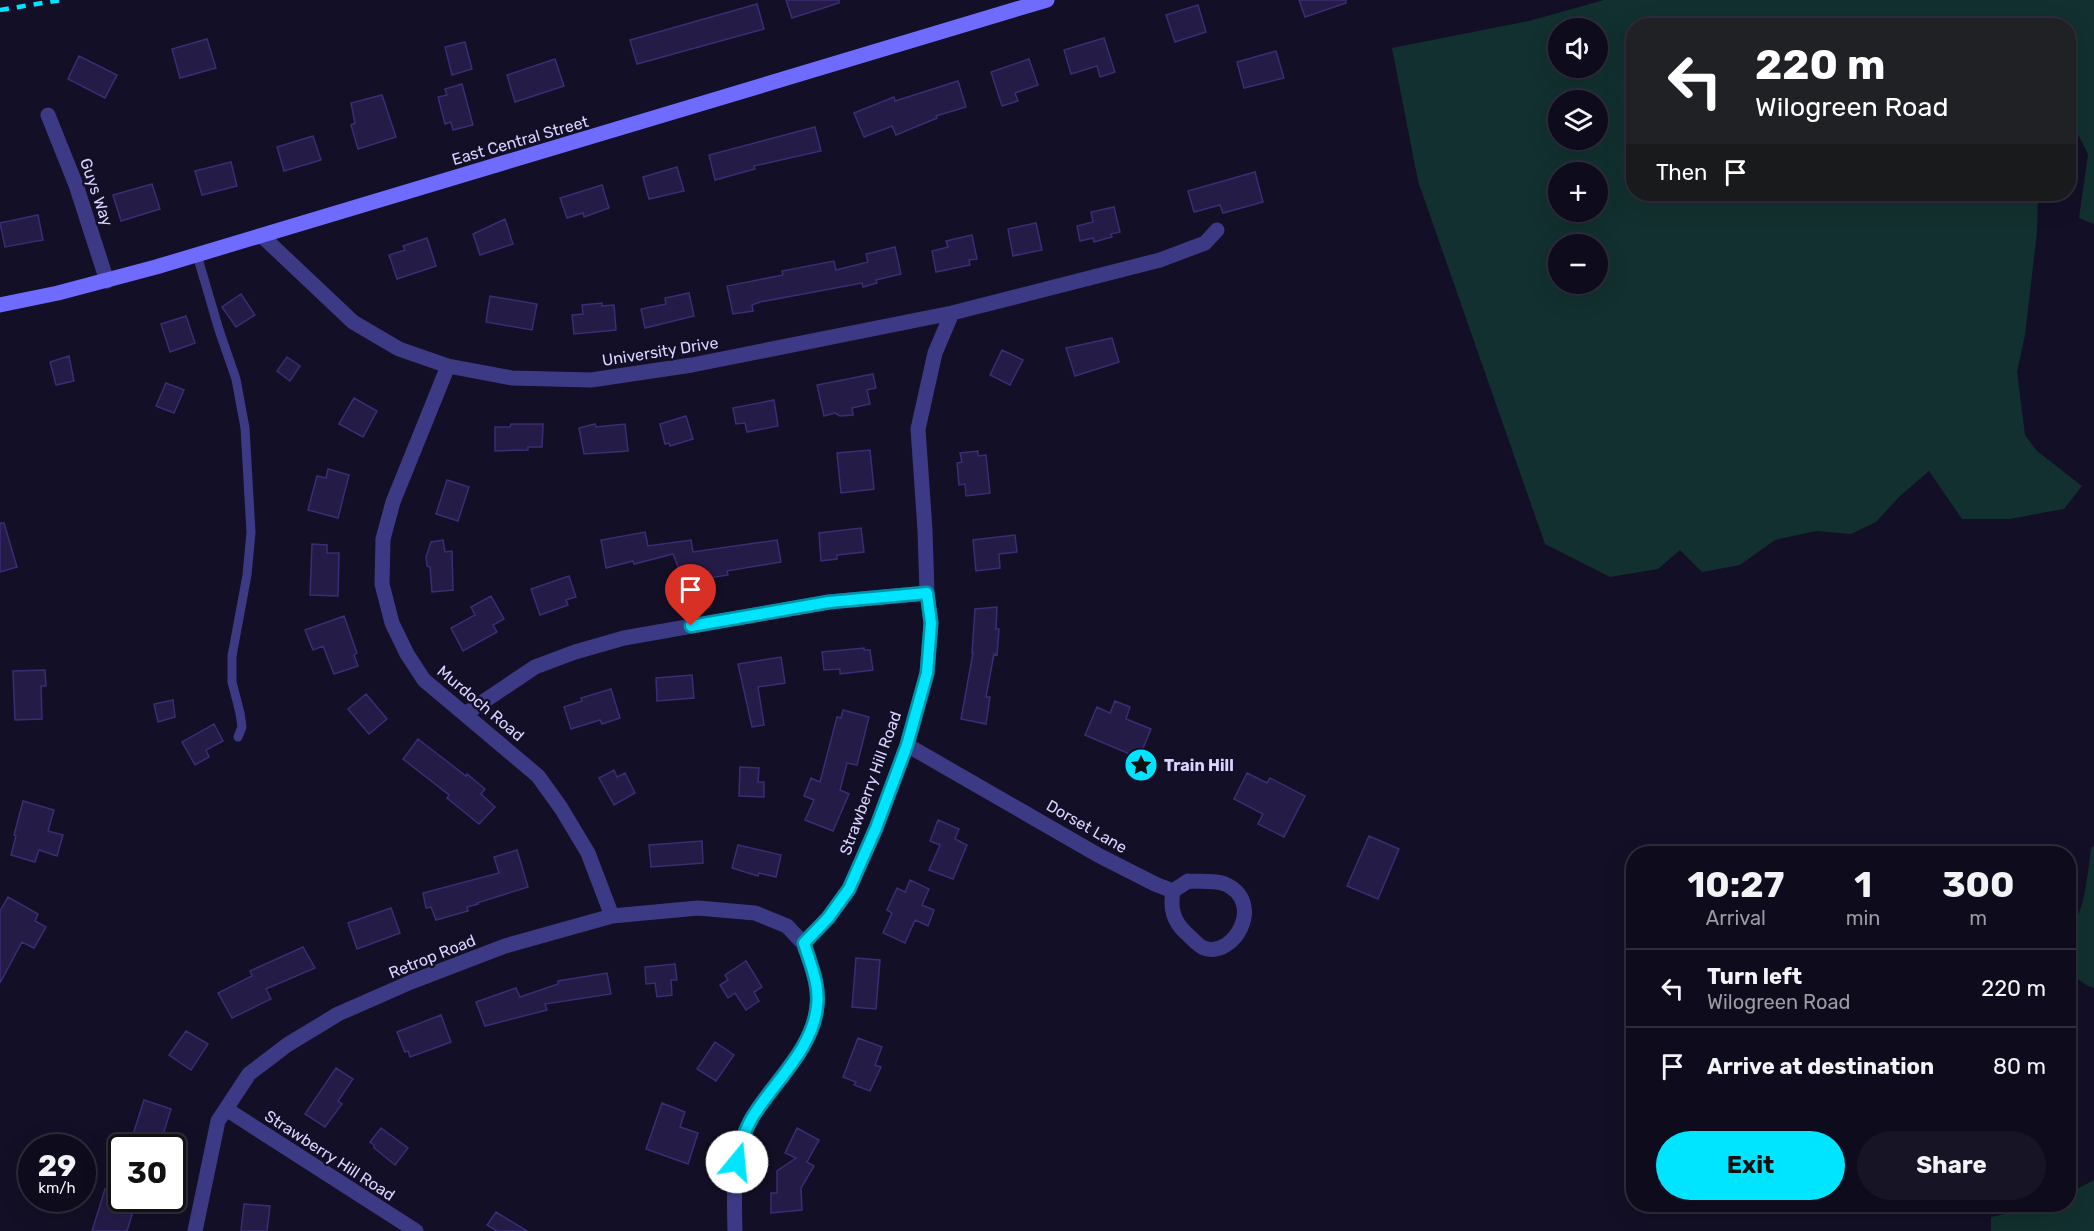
<!DOCTYPE html>
<meta charset="utf-8">
<style>
:root{--surface:#0e0b1c;--page:#171425;--text:#f1f3f6;--muted:#9b9ba3;--line:#2e2b3b;--accent:#00e5ff}
body{margin:0;font-family:Rubik,sans-serif;background:var(--page);color:var(--text);height:100vh;display:flex;flex-direction:column;font-size:22px;white-space:nowrap}
*{box-sizing:border-box;margin:0}
p{font-size:20px;color:var(--muted)}
.icon{flex:none;width:33px;height:33px;fill:none;stroke:currentColor;stroke-width:2;stroke-linecap:round;stroke-linejoin:round}
.map{position:relative;flex:1;overflow:hidden}
.drawer{position:absolute;left:1626px;top:846px;width:450px;height:366px;display:flex;flex-direction:column;background:var(--surface);border-radius:24px;box-shadow:0 6px 24px #0002,0 0 0 2px var(--line)}
.drawer>*{flex:none}
.guide{position:absolute;left:1626px;top:18px;width:450px;height:183px;border-radius:24px;box-shadow:0 6px 24px #0002,0 0 0 2px var(--line);background:#202124;color:#fff;overflow:hidden}
.tools{position:absolute;left:1548px;top:18px;display:grid;gap:12px}
.tools a{display:grid;place-items:center;width:60px;height:60px;border-radius:50%;background:var(--surface);box-shadow:0 6px 24px #0002,0 0 0 2px var(--line);font-size:30px}
.speed{position:absolute;left:18px;top:1134px;display:flex;gap:12px;font-size:30px;font-weight:700;text-align:center}
.speed>*{display:grid;place-content:center;width:78px;height:78px;border-radius:50%;background:var(--surface);box-shadow:0 6px 24px #0002,0 0 0 2px var(--line);line-height:1}
.speed small{font-size:15px;font-weight:400}
.speed .limit{border:3px solid #111;border-radius:9px;background:#fff;color:#111}
.pin{position:absolute;display:grid;place-items:center;width:51px;height:51px;color:#fff;margin:-62px -26px;border-radius:50% 50% 50% 0;rotate:-45deg;box-shadow:0 0 6px #0007}
.pin .icon{rotate:45deg}
.me{position:absolute;width:66px;margin:-33px;rotate:17deg;stroke-linejoin:round;filter:drop-shadow(0 0 4px #0008)}
.turn{display:flex;align-items:center;gap:21px;height:126px;padding:0 30px;font-size:27px}
.turn .icon{width:78px;height:78px;stroke-width:2.5}
.turn b{display:block;font-size:42px;line-height:51px}
.then{display:flex;align-items:center;height:57px;padding:0 30px;background:#0003;gap:12px;font-size:22px}
.eta{display:flex;justify-content:space-evenly;align-items:center;height:102px;text-align:center}
.eta b{font-size:36px;font-weight:700;line-height:42px}
.cta{display:flex;gap:12px;margin-top:auto;padding:12px 30px}
.cta a{flex:1;height:69px;border-radius:36px;background:var(--accent);color:#111;font-size:24px;font-weight:700;line-height:69px;text-align:center}
.cta a+a{background:var(--page);color:var(--text)}
ul{padding:0;list-style:none}
li{display:flex;align-items:center;gap:18px;height:78px;padding:0 30px;border-top:2px solid var(--line)}
li div{flex:1}
li b{display:block;font-size:22px}
li em{font-style:normal}
.map>svg:first-child{display:block}
.green{fill:#12302f;fill-rule:evenodd}
.building{fill:#241b47;stroke:#3b2d73;stroke-width:1.5}
.lines{fill:none;stroke-linecap:round;stroke-linejoin:round}
.lane{stroke:#3d3a85;stroke-width:9}
.street{stroke:#3d3a85;stroke-width:15}
.secondary{stroke:#6f6bff;stroke-width:15}
.rail{stroke:#00e5ff;stroke-width:4.5;stroke-dasharray:9 8;stroke-linecap:butt}
.route-casing{stroke:#0095a6;stroke-width:15}
.route{stroke:#00e5ff;stroke-width:10}
.labels{text-anchor:middle;stroke-width:5;stroke-linejoin:round;paint-order:stroke}
.street-label{font-size:16px;fill:#d9d4ff;stroke:#130f26}
.poi-label{font-size:16px;font-weight:bold;fill:#d9d4ff;stroke:#130f26;text-anchor:start}
</style>
<div class="map">
<svg width="2094" height="1231" viewBox="0 0 2094 1231">
<rect width="100%" height="100%" fill="#130f26"/>
<path class="green" d="M1604,0H2094V224L2079,218L2088,154L2069,117L2068,26H1634V194H2038L2037,232L2025,335L2017,372L2025,435L2037,451L2082,486L2064,509L2009,519H1962L1929,471L1900,496L1876,522L1851,534L1816,531L1775,540L1740,565L1702,572L1680,550L1658,569L1610,577L1545,544L1418,181L1392,48L1529,21ZM1558,28H1598V68H1558ZM1558,100H1598V140H1558ZM1558,172H1598V212H1558ZM1558,244H1598V284H1558Z
M2094,846V988C2089,987 2086,985 2082,982C2054,966 2077,922 2083,900C2087,883 2089,865 2091,848Z
M2094,1180V1231H1991V1217L2046,1205L2068,1204L2069,1193Z"/>
<path class="building" d="M786,0H839V3L792,18Z
M1299,0H1346V3L1305,17Z
M757,4L764,29L637,64L630,40Z
M1198,5L1206,32L1175,42L1166,15Z
M1104,38L1115,72L1100,77L1097,66L1071,74L1064,50Z
M207,39L216,68L180,78L172,49Z
M465,42L472,69L452,75L445,47Z
M1276,51L1284,78L1244,88L1237,62Z
M79,56L117,75L105,98L68,79Z
M555,59L564,86L515,102L507,75Z
M1029,59L1038,85L1015,93L1018,101L1002,106L991,72Z
M958,81L966,107L936,116L937,118L896,135L892,126L864,137L854,113L894,97L895,101Z
M462,84L473,125L453,130L451,122L445,124L438,97L447,95L445,89Z
M382,95L396,137L358,149L351,125L355,123L351,103Z
M815,127L821,151L754,166L755,169L715,180L709,155Z
M313,136L321,160L284,171L277,147Z
M231,162L237,186L202,195L195,171Z
M677,167L684,191L649,199L643,177Z
M1255,172L1263,202L1223,213L1220,205L1194,212L1188,191Z
M152,184L160,209L121,221L113,195Z
M602,185L609,208L584,217L583,213L567,218L560,198Z
M1114,207L1120,232L1111,234L1112,237L1094,242L1093,238L1080,241L1077,226L1093,222L1091,212Z
M38,215L43,240L5,247L0,223Z
M505,219L513,244L480,255L473,234Z
M1036,223L1042,250L1013,256L1008,229Z
M972,235L977,259L969,260L970,265L936,272L932,251L948,247L946,241Z
M427,238L436,266L397,279L389,255L405,250L403,246Z
M895,247L901,274L876,280L877,283L863,287L862,283L760,302L752,305L753,311L733,314L727,286L783,275L782,271L834,261L836,270L868,262L866,254Z
M689,293L694,316L645,328L641,309L666,304L665,298Z
M241,294L255,315L236,327L222,307Z
M490,296L537,304L532,330L486,322Z
M602,303V306L614,305L616,330L574,334L572,315L583,314L582,305Z
M186,316L195,343L170,352L161,324Z
M1112,338L1119,362L1075,376L1066,348Z
M1002,350L1023,360L1010,385L990,375Z
M69,356L74,381L56,385L50,362Z
M287,357L300,366L290,381L277,371Z
M873,374L876,388L867,390L870,404L852,408L853,415L840,416L835,413L824,416L817,385Z
M166,383L184,390L174,413L156,406Z
M354,398L377,411L363,437L339,424Z
M774,400L778,426L747,432L745,423L736,424L733,408Z
M686,416L693,439L670,446L669,443L665,444L660,424Z
M511,424H543L542,447H528V450L495,451V427H510Z
M595,424L596,427L625,424L628,451L584,454L579,428Z
M870,450L874,489L841,493L837,453Z
M978,451V456L986,455L990,493L966,496L965,484L959,485L957,463L962,462L960,453Z
M328,469L349,475L338,518L308,510L317,476L326,478Z
M447,480L469,487L458,521L436,514Z
M0,523H4L17,567L0,572Z
M861,528L864,552L837,555V559L821,561L819,533Z
M645,532L648,546L691,540L693,552L777,540L781,562L727,571L728,575L684,582L673,554L634,564L633,561L606,568L601,540Z
M1015,535L1017,552L999,554L1000,568L976,571L973,540Z
M443,540L445,552L452,551L453,590L432,592L430,567L427,566L426,557L431,542Z
M312,544L327,545V553H339L338,596L310,595Z
M569,576L576,597L566,600L568,605L540,615L531,589Z
M491,596L504,619L493,625L497,632L463,651L451,628L475,615L471,607Z
M997,607L996,629H999L997,655L994,654L986,697H990L986,724L961,719L973,653H972L975,609Z
M344,616L357,653L354,655L358,666L334,674L323,646L313,650L305,630Z
M864,648V650H870L873,670L840,674V669L824,670L822,652Z
M781,657L785,683L758,687L764,725L752,727L738,664Z
M45,670L46,686H41L42,719L15,720L13,671Z
M692,675L694,698L657,701L656,678Z
M611,689L620,718L602,724L600,720L571,729L564,707L582,701L581,698Z
M366,694L387,719L369,734L348,709Z
M173,700L175,717L158,722L154,704Z
M1115,701L1130,707L1126,719L1151,729L1139,758L1085,735L1097,707L1110,713Z
M843,710L869,717L857,765L847,763L840,790L849,794L833,831L805,820L814,800L804,796L811,778L820,782L837,717L841,718Z
M214,724L223,741L206,750L209,757L195,765L182,742Z
M418,739L466,776L467,774L485,789L481,794L495,807L479,824L447,798L449,795L403,759Z
M740,767L759,768L758,782H764V797L739,796Z
M614,770L617,777L625,773L635,793L614,805L599,778Z
M1247,773L1267,783L1270,778L1305,796L1284,837L1258,824L1263,814L1234,799Z
M23,801L54,810L48,831L63,835L57,856L39,850L35,862L11,855L16,836L14,835Z
M938,820L959,829L955,839L967,845L953,879L929,870L940,845L930,841Z
M1369,836L1399,849L1378,899L1347,886Z
M702,841L703,863L651,867L649,845Z
M738,845L781,855L776,877L759,873L758,876L732,868Z
M517,850L528,887L477,903L478,904L467,907L468,911L436,920L431,907L426,908L423,893L499,873L494,857Z
M910,880L929,889L922,905L934,910L928,926L915,920L905,943L883,933L892,913L887,910L897,888L905,892Z
M8,897L38,914L35,921L46,927L34,948L22,942L0,983V911Z
M391,908L400,933L357,949L348,923Z
M303,947L315,968L266,989L271,999L232,1018L218,993L252,976L250,971Z
M856,958L880,960L876,1009L852,1007Z
M746,961L762,987L754,992L759,1001L746,1010L735,993L728,998L720,985L728,980L725,975Z
M675,964L677,980H671L672,995L657,997L655,983L646,984L645,967Z
M607,973L611,994L545,1004L547,1010L485,1026L476,1002L516,988L520,997L558,984V981Z
M441,1015L451,1042L410,1057L408,1051L405,1052L397,1032Z
M186,1031L208,1044L191,1070L169,1055Z
M858,1038L882,1047L875,1065L881,1067L870,1091L854,1085L856,1082L843,1077Z
M715,1042L734,1055L716,1081L697,1069Z
M336,1068L353,1079L338,1101L342,1104L325,1127L305,1114Z
M144,1100L171,1109L159,1148L131,1141Z
M662,1103L685,1112L680,1127L698,1133L688,1164L646,1149Z
M381,1128L408,1148L395,1165L374,1148V1145L370,1142Z
M797,1128L819,1140L807,1162L814,1166L801,1188L802,1210L771,1213V1193H777V1171L796,1158L785,1153Z
M105,1189L122,1194V1198H137L127,1231H92Z
M244,1204L270,1206L267,1231H241Z
M496,1212L527,1231H497L487,1225Z"/>
<g class="lines">
<path class="lane" d="M197,255L219,330L236,379L245,428L251,532L247,575L232,656V682L240,713L242,727L238,737"/>
<path class="street" d="M48,115L76,185L107,281
M262,236L353,322L399,349L448,366L512,378L591,380L692,365L952,313L1160,260L1205,243L1217,230
M448,366L393,502L383,539L382,584L392,623L407,654L424,680L538,776L561,808L588,853L612,916
M465,714L535,667L575,652L624,638L829,602L927,593
M907,745L1098,855L1155,884L1173,891L1188,881C1198,882 1215,880 1225,884C1266,902 1234,959 1204,948C1198,946 1191,937 1186,933C1173,921 1170,908 1173,891
M226,1109L416,1231
M195,1231L218,1121L249,1074L287,1045L338,1014L411,982L505,946L612,916L698,908L755,913L787,926L803,943
M735,1231C734,1193 732,1154 751,1119C771,1084 815,1047 817,1005C819,984 810,962 803,943L828,918L849,889L876,828L907,745L927,673L931,623L927,593L925,530L918,429L935,353L952,313"/>
<path class="secondary" d="M0,305L58,293L156,267L1047,0"/>
<path class="rail" d="M0,10L61,0"/>
</g>
<g class="lines">
<defs>
<path id="route" d="M691,626L829,602L927,593L931,623L927,673L907,745L876,828L849,889L828,918L804,943C810,963 820,985 817,1006C813,1049 773,1083 752,1118C744,1131 740,1147 737,1162"/>
</defs>
<use href="#route" class="route-casing"/>
<use href="#route" class="route"/>
</g>
<defs>
<symbol id="sight-disc" viewBox="-11 -11 22 22"><circle r="9.5" fill="#00e5ff" stroke="#130f26"/><path d="M0-6L1.8-2.2L6-1.7L2.9 1.2L3.7 5.4L0 3.3L-3.7 5.4L-2.9 1.2L-6-1.7L-1.8-2.2Z" fill="#111"/></symbol>
</defs>
<g fill-rule="evenodd">
<use href="#sight-disc" x="1122" y="746" width="38" height="38"/>
</g>
<g class="labels">
<g class="street-label">
<text transform="translate(520 140) rotate(-16)" y="6">East Central Street</text>
<text transform="translate(97 192) rotate(71)" y="6">Guys Way</text>
<text transform="translate(660 351) rotate(-9)" y="6">University Drive</text>
<text transform="translate(481 703) rotate(40)" y="6">Murdoch Road</text>
<text transform="translate(870 783) rotate(-70)" y="6">Strawberry Hill Road</text>
<text transform="translate(1087 826) rotate(30)" y="6">Dorset Lane</text>
<text transform="translate(432 956) rotate(-22)" y="6">Retrop Road</text>
<text transform="translate(330 1155) rotate(33)" y="6">Strawberry Hill Road</text>
</g>
<g class="poi-label">
<text x="1164" y="771">Train Hill</text>
</g>
</g>
</svg>
<div class="tools">
<a><svg class="icon" aria-label="sound" viewBox="0 0 24 24"><path d="M4 9h4l5-4v14l-5-4H4zM17 9q2 3 0 6"/></svg></a>
<a><svg class="icon" aria-label="layers" viewBox="0 0 24 24"><path d="M12 4l9 5-9 5-9-5zM3 14l9 5 9-5"/></svg></a>
<a>+</a>
<a>−</a>
</div>
<div class="speed"><div>29<small>km/h</small></div><div class="limit">30</div></div>
<div class="pin" style="left:691px;top:626px;background:#d93025"><svg class="icon" aria-label="arrive" viewBox="0 0 24 24"><path d="M6 21V4h12l-3 4 3 4H6"/></svg></div>
<svg class="me" style="left:737px;top:1162px" viewBox="-20 -20 40 40"><circle r="19" fill="#fff"/><path d="M0-13L10 11 0 6-10 11z" fill="#00e5ff"/></svg>
<div class="guide">
<div class="turn"><svg class="icon" aria-label="left" viewBox="0 0 24 24"><path d="M17 20v-9H6M10 6l-5 5 5 5"/></svg><div><b>220 m</b>Wilogreen Road</div></div>
<div class="then">Then<svg class="icon" aria-label="arrive" viewBox="0 0 24 24"><path d="M6 21V4h12l-3 4 3 4H6"/></svg></div>
</div>
<section class="drawer">
<div class="eta">
<div><b>10:27</b><p>Arrival</p></div>
<div><b>1</b><p>min</p></div>
<div><b>300</b><p>m</p></div>
</div>
<ul>
<li><svg class="icon" aria-label="left" viewBox="0 0 24 24"><path d="M17 20v-9H6M10 6l-5 5 5 5"/></svg><div><b>Turn left</b><p>Wilogreen Road</p></div><em>220 m</em></li>
<li><svg class="icon" aria-label="arrive" viewBox="0 0 24 24"><path d="M6 21V4h12l-3 4 3 4H6"/></svg><div><b>Arrive at destination</b></div><em>80 m</em></li>
</ul>
<div class="cta"><a>Exit</a><a>Share</a></div>
</section>
</div>
